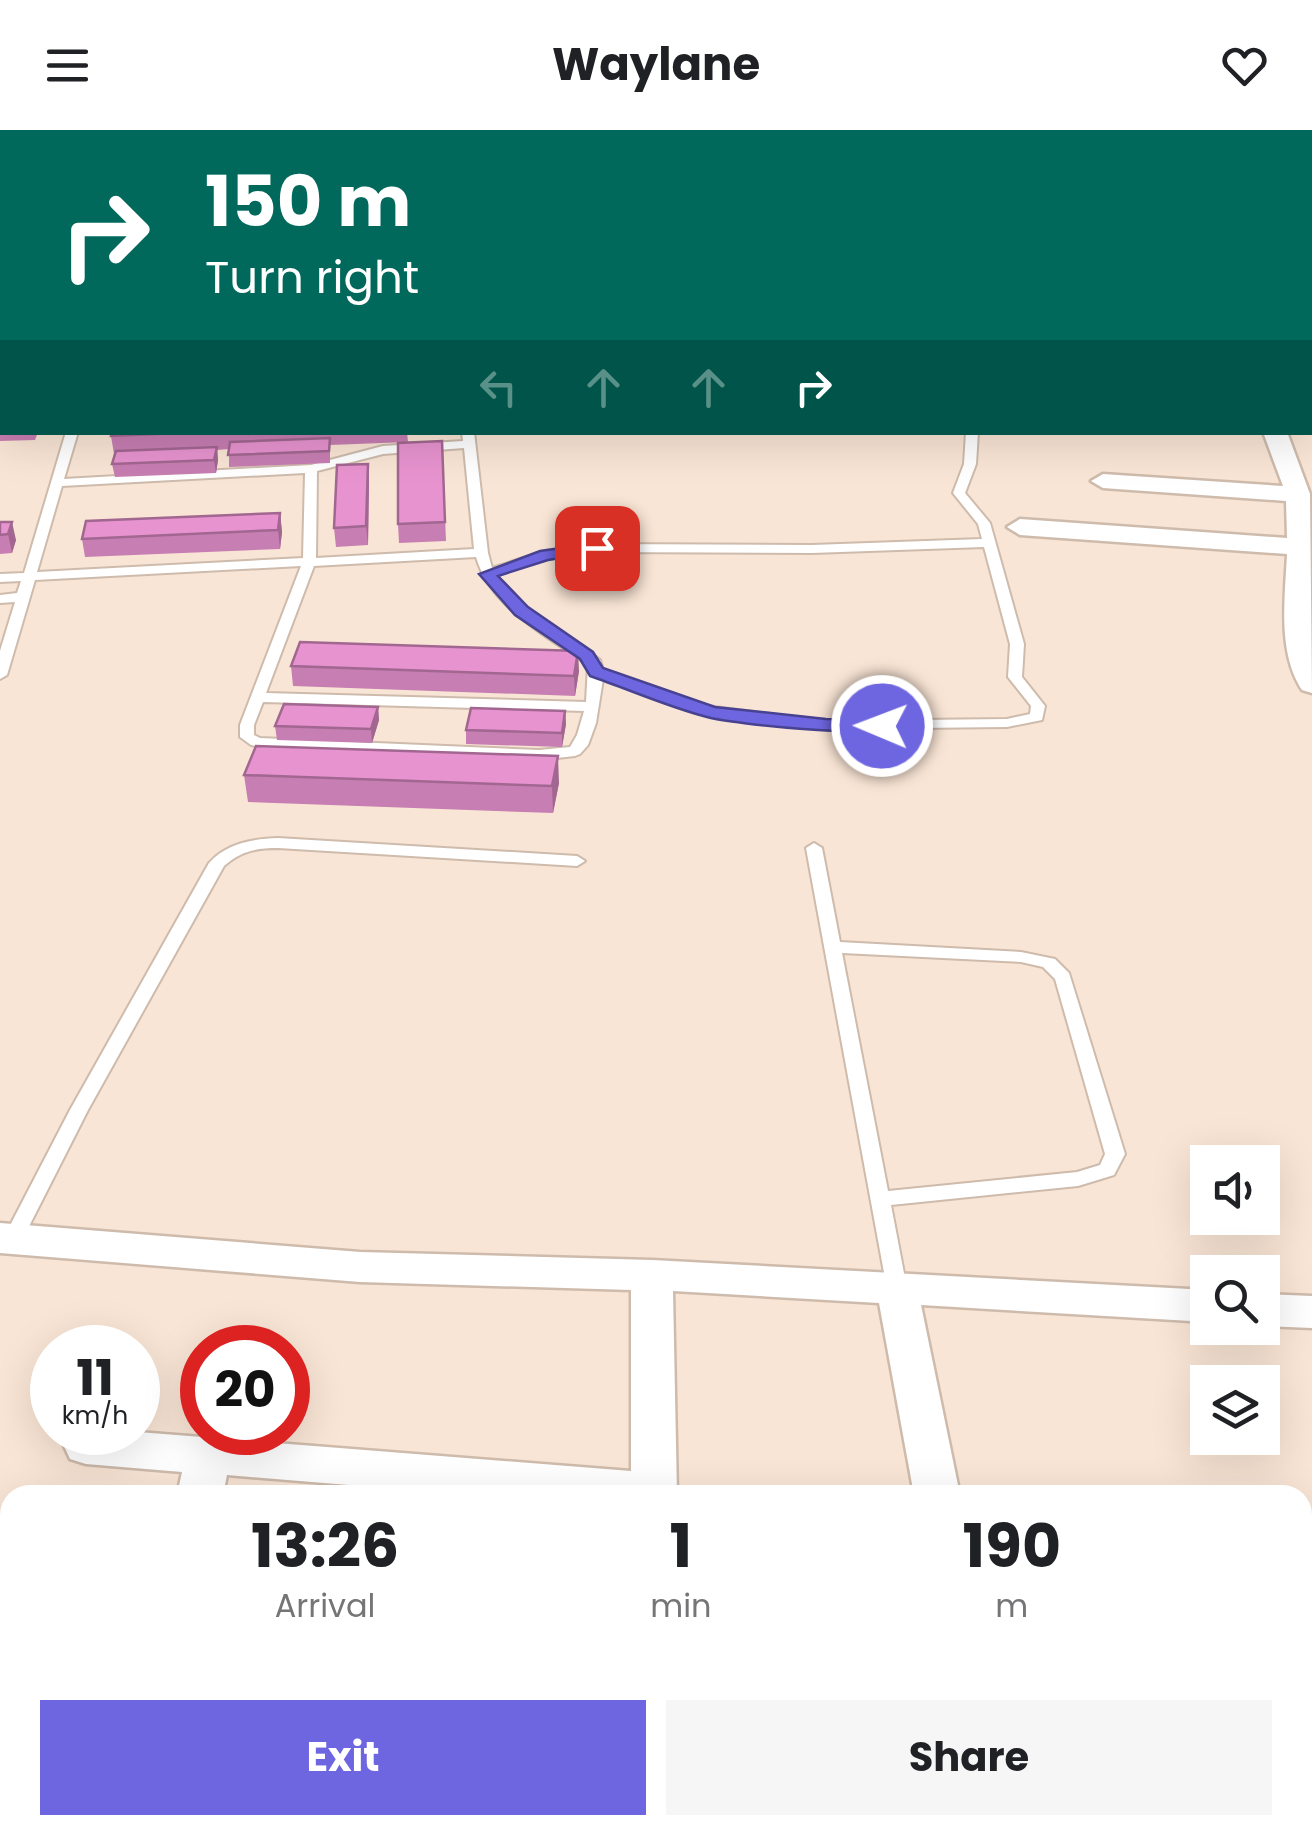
<!DOCTYPE html>
<style>
:root{--surface:#fff;--page:#f6f6f6;--text:#202124;--muted:#757577;--accent:#6e66e0}
body{margin:0;font-family:Poppins,sans-serif;background:var(--page);color:var(--text);height:100vh;display:flex;flex-direction:column;font-size:38px;white-space:nowrap}
*{box-sizing:border-box;margin:0}
p{font-size:32px;color:var(--muted)}
.icon{flex:none;width:55px;height:55px;fill:none;stroke:currentColor;stroke-width:2;stroke-linecap:round;stroke-linejoin:round}
.map{position:relative;flex:1;overflow:hidden}
.details{position:absolute;left:0px;top:1355px;width:1312px;height:350px;display:flex;flex-direction:column;background:var(--surface);border-radius:30px 30px 0 0;box-shadow:0 10px 40px #0002}
.details>*{flex:none}
.guide{position:absolute;left:0px;top:0px;width:1312px;height:305px;box-shadow:0 10px 40px #0002;background:#00695c;color:#fff;overflow:hidden}
.controls{position:absolute;left:1190px;top:1015px;display:grid;gap:20px}
.controls a{display:grid;place-items:center;width:90px;height:90px;border-radius:0px;background:var(--surface);box-shadow:0 10px 40px #0002;font-size:50px}
.speed{position:absolute;left:30px;top:1195px;display:flex;gap:20px;font-size:50px;font-weight:700;text-align:center}
.speed>*{display:grid;place-content:center;width:130px;height:130px;border-radius:50%;background:var(--surface);box-shadow:0 10px 40px #0002;line-height:1}
.speed small{font-size:25px;font-weight:400}
.speed .limit{border:15px solid #d22;background:#fff;color:#111}
.pin{position:absolute;display:grid;place-items:center;width:85px;height:85px;color:#fff;margin:-42px;border-radius:20px;box-shadow:0 5px 15px #0006}
.me{position:absolute;width:110px;margin:-55px;rotate:271deg;stroke-linejoin:round;filter:drop-shadow(0 0 8px #0008)}
.turn{display:flex;align-items:center;gap:35px;height:210px;padding:0 40px;font-size:45px}
.turn .icon{width:130px;height:130px;stroke-width:2.5}
.turn b{display:block;font-size:70px;line-height:85px}
.lanes{display:flex;align-items:center;height:95px;padding:0 40px;background:#0003;justify-content:center;gap:50px;direction:ltr}
.lanes .off{opacity:.35}
.eta{display:flex;justify-content:space-evenly;align-items:center;height:170px;text-align:center}
.eta b{font-size:60px;font-weight:700;line-height:70px}
.action{display:flex;gap:20px;margin-top:auto;padding:20px 40px}
.action a{flex:1;height:115px;border-radius:0px;background:var(--accent);color:#fff;font-size:40px;font-weight:700;line-height:115px;text-align:center}
.action a+a{background:var(--page);color:var(--text)}
header{display:flex;justify-content:space-between;align-items:center;height:130px;padding:0 40px;background:var(--surface);font-size:45px;font-weight:700}
.map>svg:first-child{display:block}
.lines{fill:none;stroke-linecap:round;stroke-linejoin:round}
.lane-casing{stroke:#cebbac;stroke-width:4}
.street-casing{stroke:#cebbac;stroke-width:5}
.lane{fill:#fff;fill-rule:evenodd}
.street{fill:#fff;fill-rule:evenodd}
.wall{fill:#c77eb2}
.shaded-wall{fill:#a26791}
.building{fill:#e793cf;stroke:#a26791;stroke-width:2.5}
.route{fill:#6e66e0;stroke:#484292;stroke-width:2.5}
</style>
<header><svg class="icon" aria-label="menu" viewBox="0 0 24 24"><path d="M4 6h16M4 12h16M4 18h16"/></svg>Waylane<svg class="icon" aria-label="heart" viewBox="0 0 24 24"><path d="M12 20l-8-8c-3-5 5-10 8-4 3-6 11-1 8 4z"/></svg></header>
<div class="map">
<svg width="1312" height="1705" viewBox="0 0 1312 1705">
<rect width="100%" height="100%" fill="#f9e5d5"/>
<g class="lines">
<defs>
<path id="lane" d="M66,302H78L64,349L311,335L383,316L463,311L462,302H474L488,423L492,438L545,421L597,414L812,415L982,409L978,394L953,363L964,334L966,302H978L976,334L965,363L990,393L1024,514L1022,547L1045,576L1042,590L1007,597L826,599L696,583L603,549L596,593L588,615L580,624L575,626L539,630L279,620L251,615L240,607V595L301,436L35,450L7,545L0,549V521L15,472L0,473V465L17,463L21,451L0,452V444L24,443ZM464,318L474,419L316,428L317,341L383,324ZM305,343L303,428L37,442L62,356ZM984,417L1010,514L1008,547L1031,576L1030,584L1007,589L826,591L699,575L603,540L600,530L526,478L496,445L547,429L597,422L812,423ZM476,427C490,477 548,507 588,535L586,572L266,563L314,436ZM263,572L584,581L577,605L570,617L539,620L260,608L254,605V595Z
M278,708L577,726L585,731L577,736L278,718C256,718 241,721 224,736L88,980L20,1114H6L3,1109L70,980L209,733C227,713 252,709 278,708Z
M814,713L822,718L840,812L1021,822L1055,829L1069,843L1125,1024L1114,1045L1078,1056L891,1075L907,1159L904,1164L897,1167L890,1164L887,1159L806,718ZM842,823L1021,832L1043,837L1055,849L1105,1024L1100,1035L1077,1042L888,1061Z"/>
<path id="street" d="M995,0H1016L1018,2H997Z
M1292,0H1311L1312,3L1310,6V2Z
M0,2H5L2,12H0Z
M1310,48H1312V58H1310Z
M0,57L2,58V69H0Z
M1310,115H1312V127H1310Z
M1310,185H1312V201H1310Z
M1310,221H1312V235H1310Z
M1263,302H1287L1310,364L1312,563L1302,560C1277,522 1285,467 1287,424L1020,405L1007,397L1020,389L1287,408L1286,371L1103,358L1091,351L1103,344L1283,356Z
M0,1093L360,1122L652,1130L1208,1160V1192L921,1175L960,1365H914L879,1173L673,1161L677,1365H471L227,1345L223,1365H177L182,1342L86,1334L70,1329L64,1316L73,1302H138L631,1341V1160L360,1152L0,1123Z
M1262,1164L1312,1166V1198L1262,1196Z
M1302,1398L1312,1399V1439L1302,1438Z
M1302,1660H1312V1705H1290L1280,1695H1302Z
M494,1695H680L684,1705H498Z
M947,1695H999L1000,1705H948Z"/>
</defs>
<use href="#lane" class="lane-casing"/>
<use href="#street" class="street-casing"/>
<use href="#lane" class="lane"/>
<use href="#street" class="street"/>
</g>
<path class="wall" d="M0,272H2V302H38L35,310L0,311Z
M112,302H407L408,312L330,315V333L229,337V319L217,320L218,330L216,343L115,347L112,334L114,324L111,306Z
M442,311L446,411L399,413L398,394Z
M368,334L369,352L368,415L336,417L334,398Z
M280,383L282,402L280,419L85,427L82,409Z
M0,392L16,410L12,423L0,424Z
M291,536L579,541L575,566L293,556Z
M378,577L379,590L372,613L277,610L275,596Z
M565,581L566,594L562,617L466,614V600Z
M244,645L559,653L553,683L248,672Z"/>
<path class="shaded-wall" d="M217,317L218,330L216,343L214,330Z
M368,334L369,352L368,415L366,396Z
M280,383L282,402L280,419L278,400Z
M12,392L16,410L12,423L8,404Z
M578,521L579,541L575,566L574,546Z
M378,577L379,590L372,613L371,599Z
M565,581L566,594L562,617V603Z
M558,626L559,653L553,683L552,656Z"/>
<path class="building" d="M0,272H2V288H0Z
M112,302H201L111,306Z
M330,308L329,321L228,325L230,312Z
M442,311L445,392L398,394V313Z
M217,317L214,330L112,334L116,321Z
M368,334L366,396L334,398L337,335Z
M280,383L278,400L82,409L86,391Z
M0,392H12L8,404L0,405Z
M300,512L578,521L574,546L291,536Z
M284,574L378,577L371,599L275,596Z
M471,578L565,581L562,603L466,600Z
M256,616L558,626L552,656L244,645Z"/>
<path class="route" d="M597,413L605,418L603,421L548,430L498,446L528,477L593,522L603,538L715,577L826,589L882,590L891,596C876,609 733,594 707,587C668,577 628,559 590,546L580,529L515,485L479,444L540,421Z"/>
</svg>
<div class="controls">
<a><svg class="icon" aria-label="sound" viewBox="0 0 24 24"><path d="M4 9h4l5-4v14l-5-4H4zM17 9q2 3 0 6"/></svg></a>
<a><svg class="icon" aria-label="search" viewBox="0 0 24 24"><circle cx="10" cy="10" r="6"/><path d="M15 15l6 6"/></svg></a>
<a><svg class="icon" aria-label="layers" viewBox="0 0 24 24"><path d="M12 4l9 5-9 5-9-5zM3 14l9 5 9-5"/></svg></a>
</div>
<div class="speed"><div>11<small>km/h</small></div><div class="limit">20</div></div>
<div class="pin" style="left:597px;top:418px;background:#d93025"><svg class="icon" aria-label="arrive" viewBox="0 0 24 24"><path d="M6 21V4h12l-3 4 3 4H6"/></svg></div>
<svg class="me" style="left:882px;top:596px" viewBox="-20 -20 40 40"><circle r="17" fill="#6e66e0" stroke="#fff" stroke-width="3"/><path d="M0-11L8 9 0 5-8 9z" fill="#fff"/></svg>
<div class="guide">
<div class="turn"><svg class="icon" aria-label="right" viewBox="0 0 24 24"><path d="M7 20v-9h11M14 6l5 5-5 5"/></svg><div><b>150 m</b>Turn right</div></div>
<div class="lanes"><svg class="icon off" aria-label="left" viewBox="0 0 24 24"><path d="M17 20v-9H6M10 6l-5 5 5 5"/></svg><svg class="icon off" aria-label="ahead" viewBox="0 0 24 24"><path d="M12 20V5M6 11l6-6 6 6"/></svg><svg class="icon off" aria-label="ahead" viewBox="0 0 24 24"><path d="M12 20V5M6 11l6-6 6 6"/></svg><svg class="icon" aria-label="right" viewBox="0 0 24 24"><path d="M7 20v-9h11M14 6l5 5-5 5"/></svg></div>
</div>
<section class="details">
<div class="eta">
<div><b>13:26</b><p>Arrival</p></div>
<div><b>1</b><p>min</p></div>
<div><b>190</b><p>m</p></div>
</div>
<div class="action"><a>Exit</a><a>Share</a></div>
</section>
</div>
